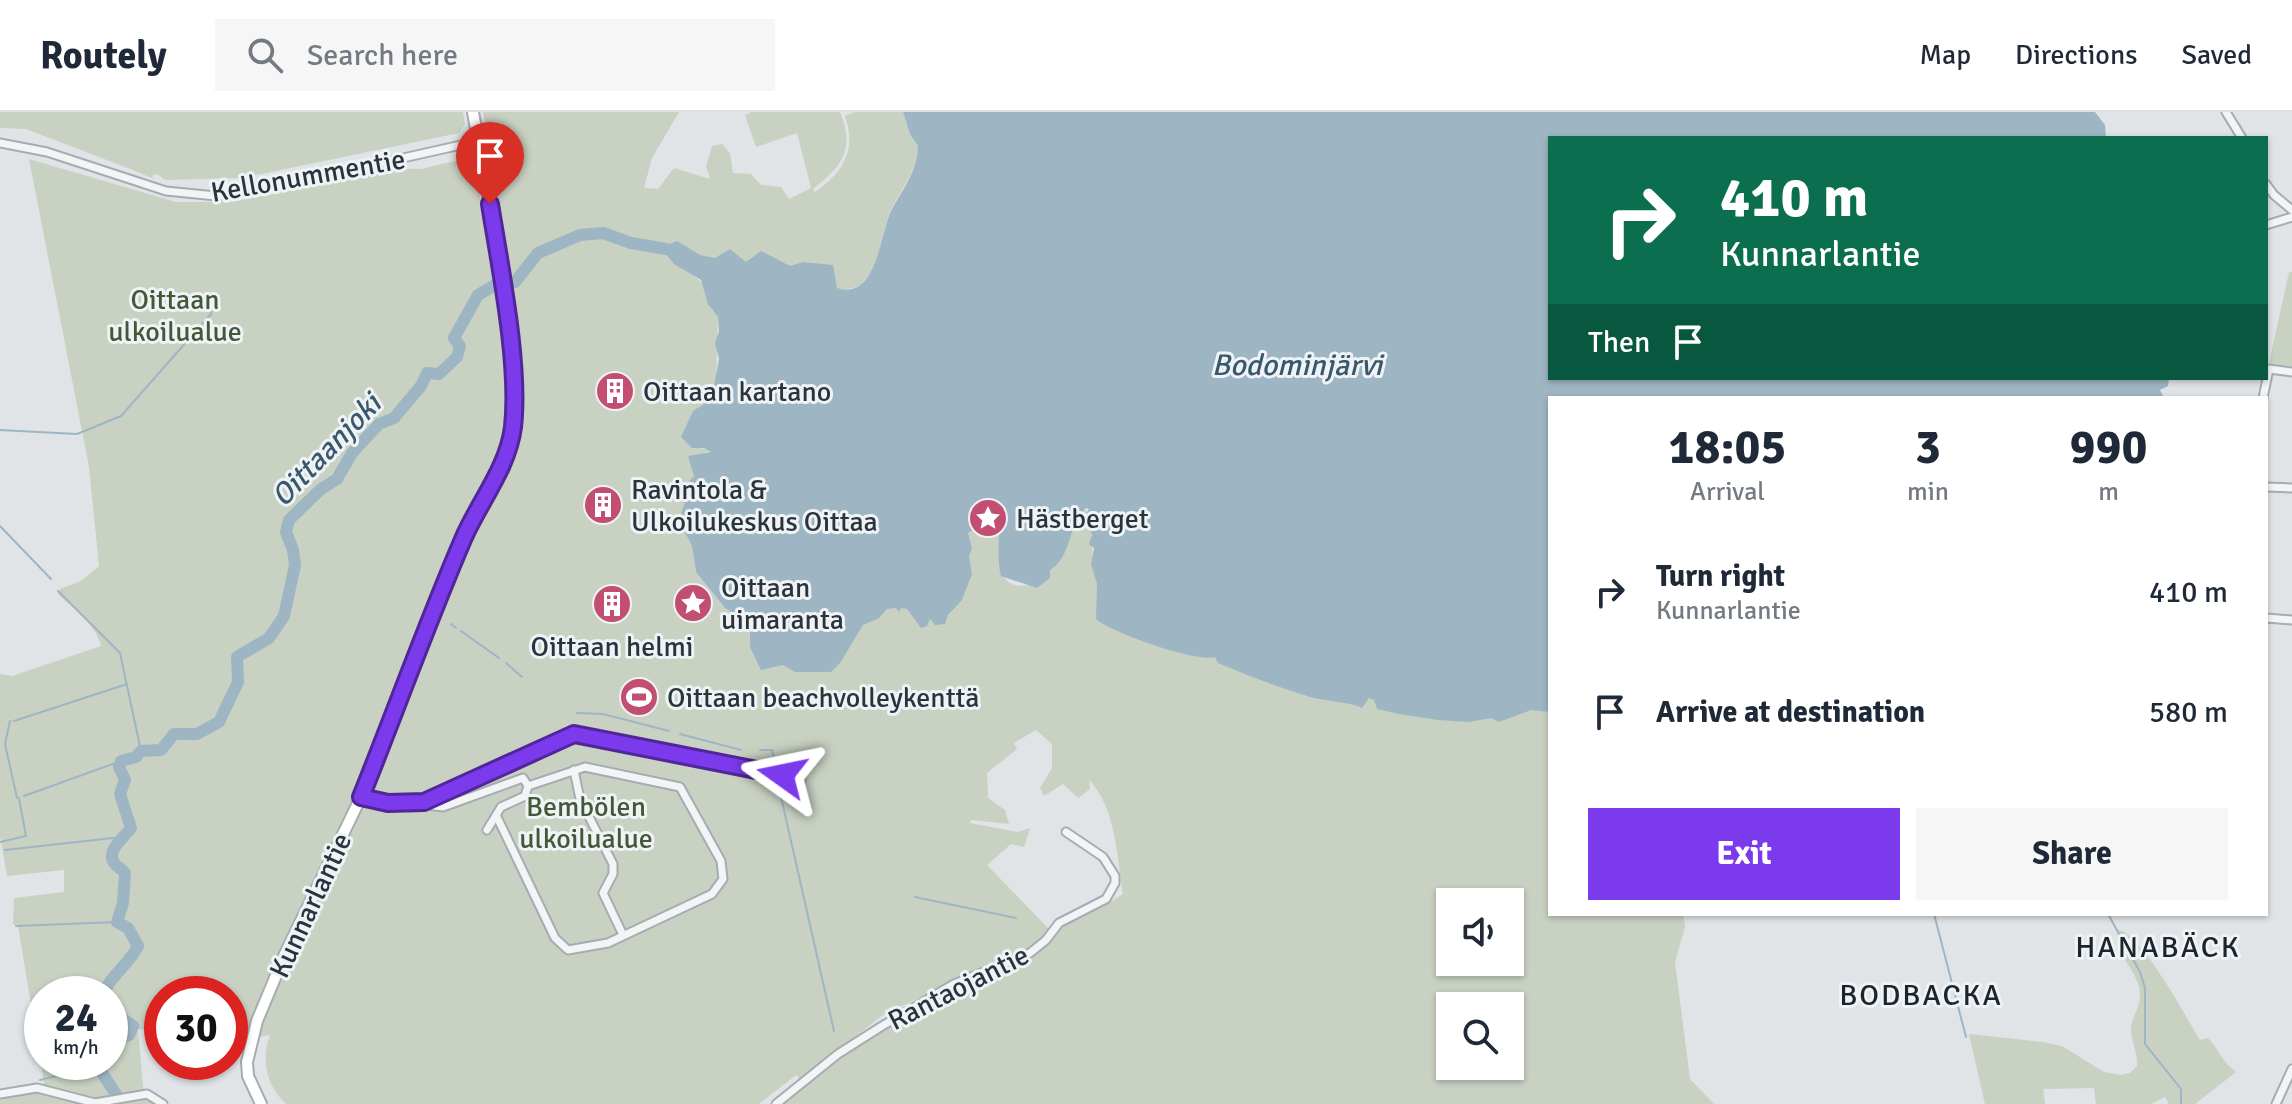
<!DOCTYPE html>
<meta charset="utf-8">
<style>
:root{--surface:#fff;--page:#f6f6f7;--text:#1f2937;--muted:#747a83;--line:#e0e1e3;--accent:#7c3aed}
body{margin:0;font-family:Signika,sans-serif;background:var(--page);color:var(--text);height:100vh;display:flex;flex-direction:column;font-size:30px;white-space:nowrap}
*{box-sizing:border-box;margin:0}
p{font-size:26px;color:var(--muted)}
.icon{flex:none;width:44px;height:44px;fill:none;stroke:currentColor;stroke-width:2;stroke-linecap:round;stroke-linejoin:round}
.map{position:relative;flex:1;overflow:hidden}
.details{position:absolute;left:1548px;top:284px;width:720px;height:520px;display:flex;flex-direction:column;background:var(--surface);border-radius:0px;box-shadow:0 2px 6px #0004}
.details>*{flex:none}
.top-card{position:absolute;left:1548px;top:24px;width:720px;height:244px;border-radius:0px;box-shadow:0 2px 6px #0004;background:#0b6e4f;color:#fff;overflow:hidden}
.tools{position:absolute;left:1436px;top:776px;display:grid;gap:16px}
.tools a{display:grid;place-items:center;width:88px;height:88px;border-radius:0px;background:var(--surface);box-shadow:0 2px 6px #0004;font-size:40px}
.speed{position:absolute;left:24px;top:864px;display:flex;gap:16px;font-size:40px;font-weight:700;text-align:center}
.speed>*{display:grid;place-content:center;width:104px;height:104px;border-radius:50%;background:var(--surface);box-shadow:0 2px 6px #0004;line-height:1}
.speed small{font-size:20px;font-weight:400}
.speed .limit{border:12px solid #d22;background:#fff;color:#111}
.pin{position:absolute;display:grid;place-items:center;width:68px;height:68px;color:#fff;margin:-82px -34px;border-radius:50% 50% 50% 0;rotate:-45deg;box-shadow:0 0 8px #0007}
.pin .icon{rotate:45deg}
.me{position:absolute;width:88px;margin:-44px;rotate:282deg;stroke-linejoin:round;filter:drop-shadow(0 0 6px #0008)}
.turn{display:flex;align-items:center;gap:28px;height:168px;padding:0 40px;font-size:36px}
.turn .icon{width:104px;height:104px;stroke-width:2.5}
.turn b{display:block;font-size:56px;line-height:68px}
.then{display:flex;align-items:center;height:76px;padding:0 40px;background:#0003;gap:16px;font-size:30px}
.eta{display:flex;justify-content:space-evenly;align-items:center;height:136px;text-align:center}
.eta b{font-size:48px;font-weight:700;line-height:56px}
.button{display:flex;gap:16px;margin-top:auto;padding:16px 40px}
.button a{flex:1;height:92px;border-radius:0px;background:var(--accent);color:#fff;font-size:32px;font-weight:700;line-height:92px;text-align:center}
.button a+a{background:var(--page);color:var(--text)}
ul{padding:0;list-style:none}
li{display:flex;align-items:center;gap:24px;height:120px;padding:0 40px}
li div{flex:1}
li b{display:block;font-size:30px}
li em{font-style:normal}
header{display:flex;align-items:center;gap:48px;box-sizing:border-box;height:112px;padding:0 40px;background:var(--surface);border-bottom:2px solid var(--line)}
header strong{font-size:38px}
nav{display:flex;gap:44px;margin-inline-start:auto;font-size:28px}
.search{width:560px;height:72px;background:var(--page);display:flex;align-items:center;gap:20px;box-sizing:border-box;padding:0 28px;border-radius:0px;color:var(--muted);font-size:30px}
.map>svg:first-child{display:block}
.green{fill:#c8d1c2;fill-rule:evenodd}
.water{fill:#9eb6c4}
.lines{fill:none;stroke-linecap:round;stroke-linejoin:round}
.stream{stroke:#9eb6c4;stroke-width:2}
.river{stroke:#9eb6c4;stroke-width:12}
.minor-casing{stroke:#a6acb1;stroke-width:11}
.secondary-casing{stroke:#a6acb1;stroke-width:14}
.minor{stroke:#f2f4f6;stroke-width:7}
.secondary{stroke:#fff;stroke-width:10}
.route-casing{stroke:#51269a;stroke-width:20}
.route{stroke:#7c3aed;stroke-width:14}
.labels{text-anchor:middle;stroke-width:6;stroke-linejoin:round;paint-order:stroke}
.street-label{font-size:28px;fill:#2a343d;stroke:#eff3f5}
.park-label{font-size:28px;fill:#435838;stroke:#eff3f5}
.poi-label{font-size:28px;fill:#2a343d;stroke:#eff3f5;text-anchor:start}
.water-label{font-size:30px;font-style:italic;fill:#38586e;stroke:#eff3f5}
.neighbourhood-label{font-size:30px;letter-spacing:2px;fill:#1c252e;stroke:#eff3f5}
</style>
<header>
<strong>Routely</strong>
<div class="search"><svg class="icon" aria-label="search" viewBox="0 0 24 24"><circle cx="10" cy="10" r="6"/><path d="M15 15l6 6"/></svg>Search here</div>
<nav><a>Map</a><a>Directions</a><a>Saved</a></nav>
</header>
<div class="map">
<svg width="2292" height="992" viewBox="0 0 2292 992">
<rect width="100%" height="100%" fill="#e0e4e7"/>
<path class="green" d="M0,0H463L465,12L459,21L242,66L165,68L157,62L152,64L154,67L133,58L26,17L0,16Z
M483,0H679L652,46L644,76L658,77L674,56L710,67L706,54L712,34L722,32L730,41L733,61L751,62L761,73L781,75L789,87L811,76L797,21L756,35L745,3L752,0H840C855,38 843,53 813,77L815,80C843,61 857,38 845,4L855,0H903L910,22L918,34C917,64 897,79 888,106C881,128 880,155 860,173C853,179 812,180 801,178C756,168 711,148 667,133L665,141C683,164 710,162 712,198L718,204L716,271L694,334L711,339L703,341L706,342L684,388H680L685,390L682,415L692,434L696,460L725,496L743,508L855,522L873,501L892,491L909,498L920,509L950,502L962,431L974,397L996,389L995,401L997,403L999,398C1007,423 983,481 1030,473L1079,393L1090,401L1093,448L1550,563V802H1683L1685,815L1675,850L1690,967L1714,992H783C811,968 840,946 870,924C880,917 895,913 902,904L996,856L1028,847L1035,842V838L1054,826L1059,813L1102,795L1123,782C1117,745 1116,695 1089,668L1090,677L1078,686L1063,672L1044,684L1040,676L1052,656V632L1036,618L1014,631L1017,637L987,661L988,686L1005,698L1009,712L971,708L970,711L1018,720L1030,716L1024,735L1011,732L987,753L1050,818L1028,838L994,850L883,903L800,967L796,963L759,992H286C266,974 261,948 270,923L244,928L230,927V882H162V920L138,917L144,985L161,992H0V984L23,979L48,981L37,976L44,971L18,814L13,812L14,786L64,780V758L7,764L0,724V562L12,564L101,534C96,512 74,497 58,482L60,477L81,469L99,454L89,355L29,47L176,90H231L373,63L374,56L421,57L463,47L474,50L496,174L511,163ZM1450,790H1510V850H1450ZM42,882H110V950H42ZM1450,894H1510V954H1450Z
M2289,160H2292V255L2269,251Z
M2119,818C2142,823 2186,905 2200,928L2208,926C2219,937 2222,950 2236,960L2195,992H2169L2165,985L2151,992H2096L2094,976L2043,977L2045,992H1985L1969,922L2043,930L2062,934L2104,960L2121,963L2130,961L2137,954C2138,940 2131,930 2131,917C2132,902 2143,895 2139,875C2135,856 2111,838 2119,818Z"/>
<path class="water" d="M903,0H2095L2105,13L2106,26H1550V266H2169L2168,274L2160,278L2164,286H1550V600L1531,598L1499,610L1491,606L1469,610L1438,608L1399,602L1377,597L1374,588L1369,586L1362,596C1351,590 1323,589 1307,584C1277,575 1247,563 1218,551L1215,545C1197,551 1110,520 1096,507L1097,472L1091,452L1094,436L1089,432L1092,423L1085,404L1089,397L1086,396C1067,413 1073,444 1050,458V466L1037,476L1001,464C998,454 997,418 1002,409L997,396L999,390L980,398C977,407 978,416 968,421L972,437L969,444L972,462L962,488L948,503L945,512L935,513L930,507L927,514L921,516L907,497L901,496L899,500L896,496L887,497L879,506L863,513L840,551L831,560H795L783,553L761,558L750,535V518L743,508L725,496L696,460L692,434L682,415L681,401L685,391L680,389L684,388L683,377L694,364L688,344L711,340L704,336H692L681,325L693,299L704,292L713,279L719,247L715,231L719,219L718,205L708,192L701,168L674,152L664,140L667,133L677,129L700,143L715,146L730,137L746,150L761,139L790,154L803,150L833,153L837,176C878,189 880,119 892,97C904,75 917,60 918,34L910,22Z"/>
<g class="lines">
<path class="stream" d="M0,318L77,322L121,304L211,202L213,192
M0,414L51,467
M58,479L120,541L141,639
M451,512L456,516
M461,519L499,546
M506,551L522,565
M577,601L603,602L669,619
M10,609L5,632L17,686
M14,609L127,572
M680,622L741,638
M760,638H772L774,646
M777,655L778,660
M777,667L834,919
M24,684L121,649
M0,730L26,724L19,686
M5,738L122,725
M915,785L1016,806
M1934,802L1966,925
M2108,802L2140,860L2145,876V932L2181,977V992
M16,814L117,810
M40,968L97,954"/>
<path class="river" d="M515,170L538,141L580,123L603,121L631,131L666,137
M104,882C107,867 131,850 138,834L128,816L117,810L123,791L125,761C122,757 118,756 115,752C104,739 125,725 131,716L120,682L125,668L119,655L121,649L136,645L141,639L161,638L174,622H197L219,610L238,570L237,545L269,526L284,504L295,453L293,438L286,420L289,408L321,377L337,367L352,341L379,312L394,306L399,300L421,274L427,261L439,262L457,245L460,234L454,226L478,183L495,173
M110,898L133,914L129,923L110,930
M95,950L117,984"/>
<defs>
<path id="minor" d="M2226,0L2242,26
M0,31L47,40L166,79L216,84L282,73L479,29
M2266,72L2274,83L2292,98
M2266,113L2292,105
M2263,286L2269,257L2292,260
M2266,375L2292,376
M2266,506L2292,508
M574,658L580,687L613,752V762L603,781L623,823
M361,685L388,691L424,690L574,622L801,668
M419,692L443,695L523,666L528,674L525,684L501,695L487,718
M497,705L555,826L568,838L608,831L712,782L723,767L721,749L680,675L585,655L528,674
M0,982L37,976L95,991L147,982L163,992
M776,992L838,942L882,914L954,872L1030,841L1046,828L1059,811L1106,787L1115,771V764L1103,745L1066,720
M2276,992L2292,957"/>
<path id="secondary" d="M261,992L248,964L247,950L257,909L285,842L361,685L464,425L500,357L511,327L514,301L511,237L495,123L473,0"/>
</defs>
<use href="#minor" class="minor-casing"/>
<use href="#secondary" class="secondary-casing"/>
<use href="#minor" class="minor"/>
<use href="#secondary" class="secondary"/>
</g>
<g class="lines">
<defs>
<path id="route" d="M490,92C500,155 520,252 513,315C508,355 480,389 464,425C427,511 396,598 361,685L388,691L424,690L574,622L782,663"/>
</defs>
<use href="#route" class="route-casing"/>
<use href="#route" class="route"/>
</g>
<defs>
<symbol id="building-disc" viewBox="-11 -11 22 22"><circle r="9.5" fill="#c24f72" stroke="#eff3f5"/><path d="M-4-6H4V6H1V3H-1V6H-4ZM-2.5-4.3h1.7v1.8h-1.7ZM.8-4.3h1.7v1.8H.8ZM-2.5-1h1.7V.8h-1.7ZM.8-1h1.7V.8H.8Z" fill="#fff"/></symbol>
<symbol id="sight-disc" viewBox="-11 -11 22 22"><circle r="9.5" fill="#c24f72" stroke="#eff3f5"/><path d="M0-6L1.8-2.2L6-1.7L2.9 1.2L3.7 5.4L0 3.3L-3.7 5.4L-2.9 1.2L-6-1.7L-1.8-2.2Z" fill="#fff"/></symbol>
<symbol id="stadium-disc" viewBox="-11 -11 22 22"><circle r="9.5" fill="#c24f72" stroke="#eff3f5"/><path d="M0-5a6.5 5 0 1 0 0 10a6.5 5 0 1 0 0-10ZM-3.5-1.8h7v3.6h-7Z" fill="#fff"/></symbol>
</defs>
<g fill-rule="evenodd">
<use href="#building-disc" x="593" y="257" width="44" height="44"/>
<use href="#building-disc" x="581" y="371" width="44" height="44"/>
<use href="#sight-disc" x="966" y="384" width="44" height="44"/>
<use href="#sight-disc" x="671" y="469" width="44" height="44"/>
<use href="#building-disc" x="590" y="470" width="44" height="44"/>
<use href="#stadium-disc" x="617" y="563" width="44" height="44"/>
</g>
<g class="labels">
<g class="street-label">
<text transform="translate(308 63) rotate(-10)" y="10">Kellonummentie</text>
<text transform="translate(310 793) rotate(-65)" y="10">Kunnarlantie</text>
<text transform="translate(958 875) rotate(-27)" y="10">Rantaojantie</text>
</g>
<g class="park-label">
<text x="175" y="197">Oittaan<tspan x="175" dy="32">ulkoilualue</tspan></text>
<text x="586" y="704">Bembölen<tspan x="586" dy="32">ulkoilualue</tspan></text>
</g>
<g class="poi-label">
<text x="643" y="289">Oittaan kartano</text>
<text x="631" y="387">Ravintola &amp;<tspan x="631" dy="32">Ulkoilukeskus Oittaa</tspan></text>
<text x="1016" y="416">Hästberget</text>
<text x="721" y="485">Oittaan<tspan x="721" dy="32">uimaranta</tspan></text>
<text x="612" y="544" text-anchor="middle">Oittaan helmi</text>
<text x="667" y="595">Oittaan beachvolleykenttä</text>
</g>
<g class="water-label">
<text x="1297" y="263">Bodominjärvi</text>
<text transform="translate(326 338) rotate(-46)" y="10">Oittaanjoki</text>
</g>
<g class="neighbourhood-label">
<text x="2158" y="845">HANABÄCK</text>
<text x="1921" y="893">BODBACKA</text>
</g>
</g>
</svg>
<div class="tools">
<a><svg class="icon" aria-label="sound" viewBox="0 0 24 24"><path d="M4 9h4l5-4v14l-5-4H4zM17 9q2 3 0 6"/></svg></a>
<a><svg class="icon" aria-label="search" viewBox="0 0 24 24"><circle cx="10" cy="10" r="6"/><path d="M15 15l6 6"/></svg></a>
</div>
<div class="speed"><div>24<small>km/h</small></div><div class="limit">30</div></div>
<div class="pin" style="left:490px;top:92px;background:#d93025"><svg class="icon" aria-label="arrive" viewBox="0 0 24 24"><path d="M6 21V4h12l-3 4 3 4H6"/></svg></div>
<svg class="me" style="left:782px;top:663px" viewBox="-20 -20 40 40"><path d="M0-17L14 15 0 8-14 15z" fill="#7c3aed" stroke="#fff" stroke-width="4"/></svg>
<div class="top-card">
<div class="turn"><svg class="icon" aria-label="right" viewBox="0 0 24 24"><path d="M7 20v-9h11M14 6l5 5-5 5"/></svg><div><b>410 m</b>Kunnarlantie</div></div>
<div class="then">Then<svg class="icon" aria-label="arrive" viewBox="0 0 24 24"><path d="M6 21V4h12l-3 4 3 4H6"/></svg></div>
</div>
<section class="details">
<div class="eta">
<div><b>18:05</b><p>Arrival</p></div>
<div><b>3</b><p>min</p></div>
<div><b>990</b><p>m</p></div>
</div>
<ul>
<li><svg class="icon" aria-label="right" viewBox="0 0 24 24"><path d="M7 20v-9h11M14 6l5 5-5 5"/></svg><div><b>Turn right</b><p>Kunnarlantie</p></div><em>410 m</em></li>
<li><svg class="icon" aria-label="arrive" viewBox="0 0 24 24"><path d="M6 21V4h12l-3 4 3 4H6"/></svg><div><b>Arrive at destination</b></div><em>580 m</em></li>
</ul>
<div class="button"><a>Exit</a><a>Share</a></div>
</section>
</div>
